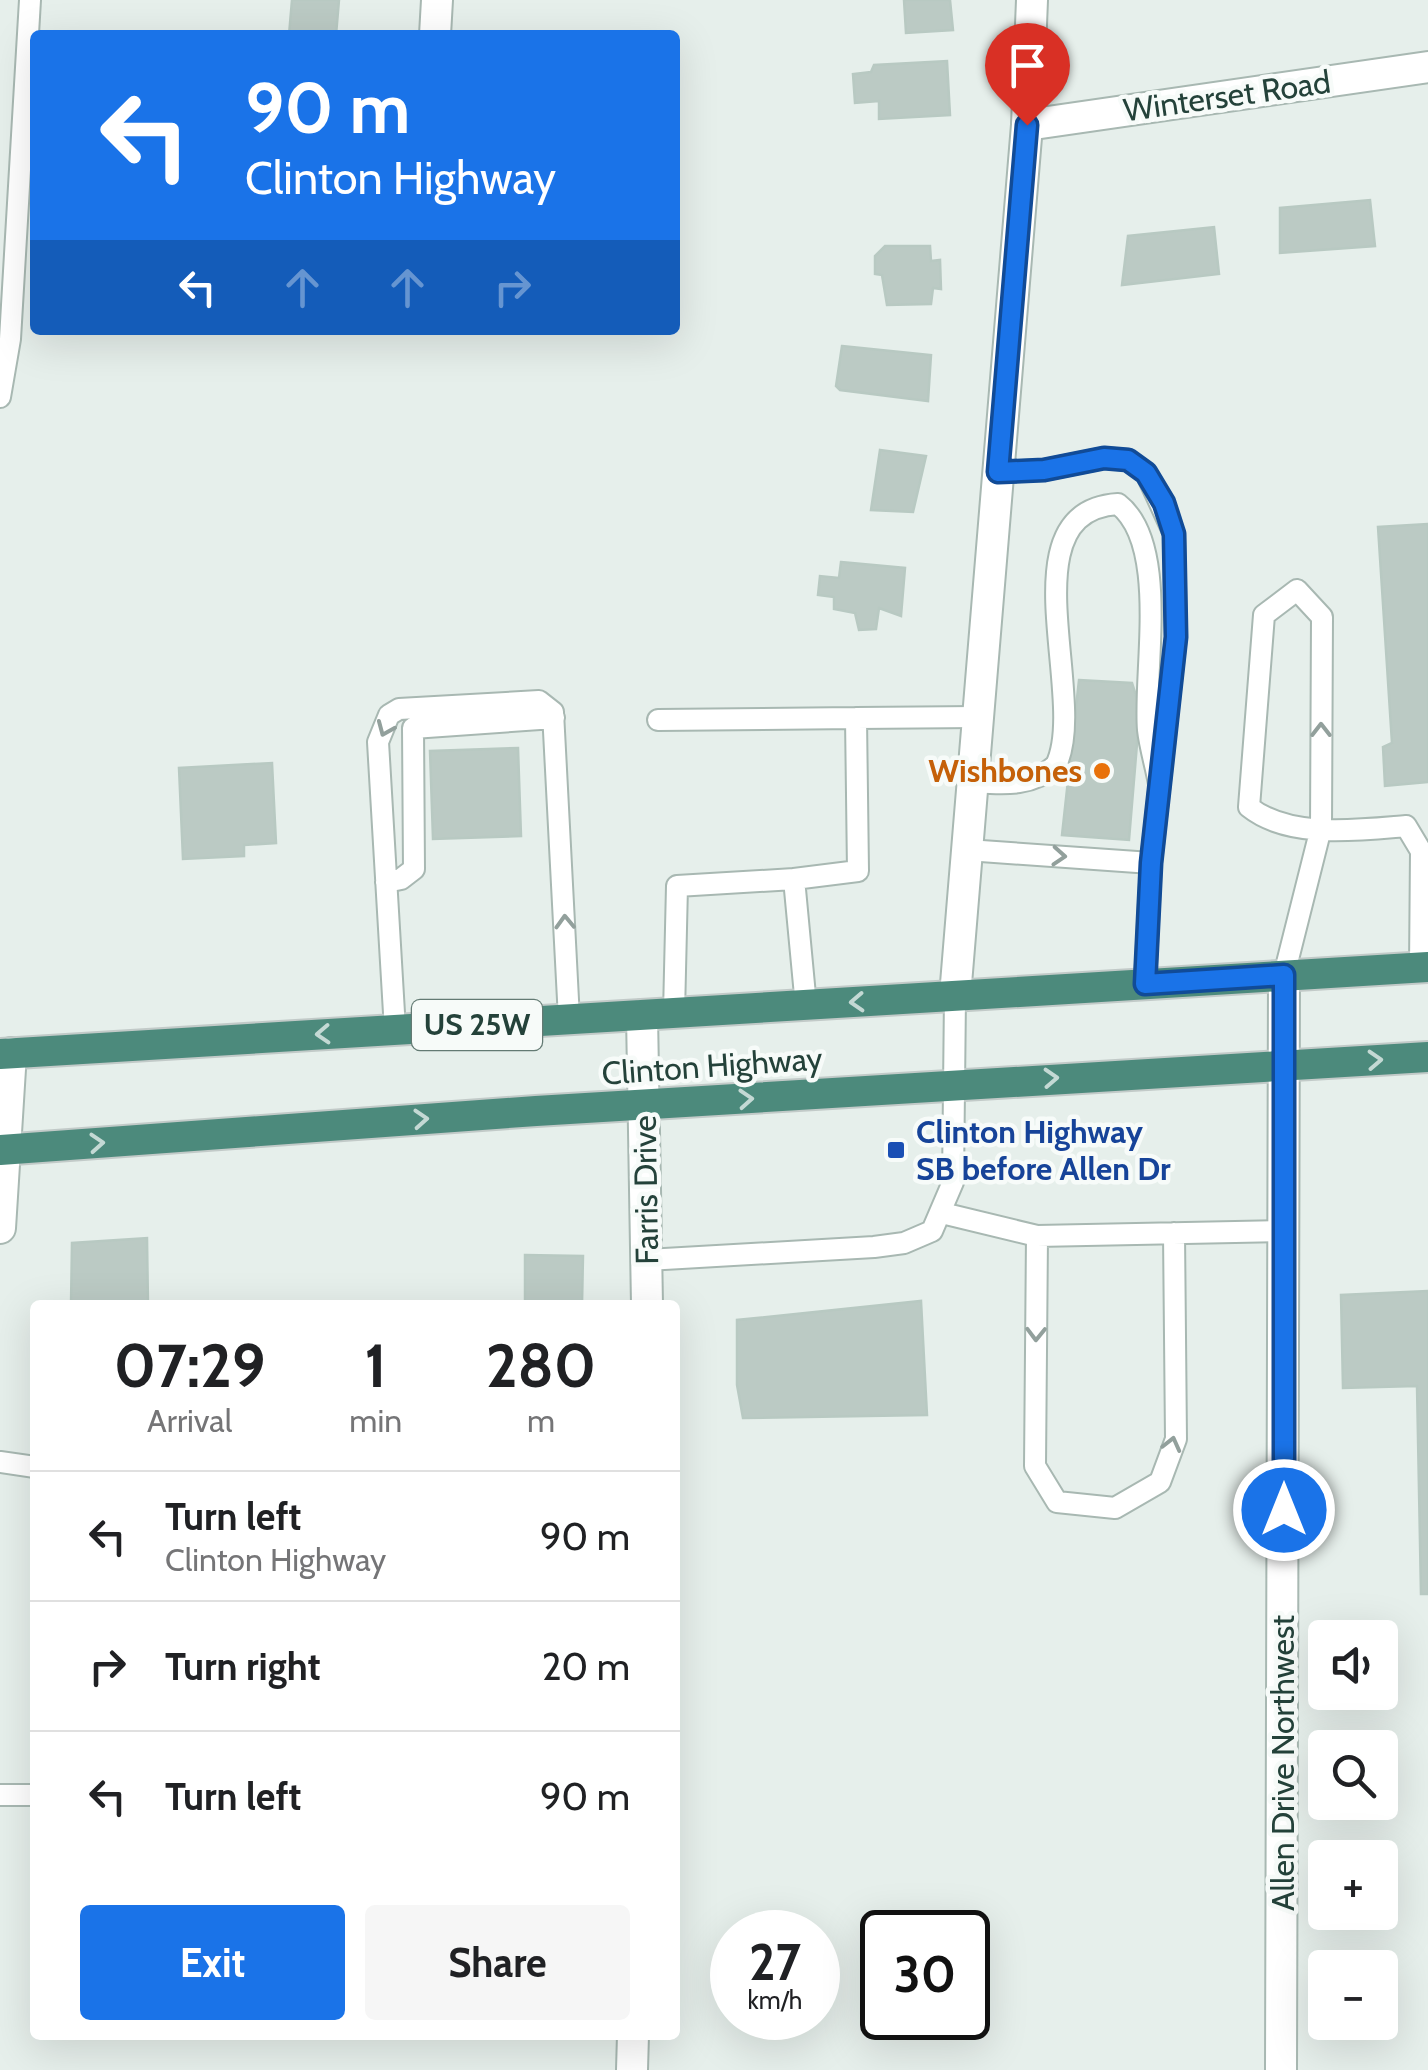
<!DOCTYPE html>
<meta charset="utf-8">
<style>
:root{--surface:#fff;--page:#f6f6f6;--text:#202124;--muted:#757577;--line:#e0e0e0;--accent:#1a73e8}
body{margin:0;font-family:Cabin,sans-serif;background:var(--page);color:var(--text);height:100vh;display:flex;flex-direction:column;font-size:38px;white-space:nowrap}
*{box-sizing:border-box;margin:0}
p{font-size:32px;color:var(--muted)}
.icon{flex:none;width:55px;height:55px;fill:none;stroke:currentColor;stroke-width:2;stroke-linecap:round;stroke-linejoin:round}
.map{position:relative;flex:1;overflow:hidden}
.side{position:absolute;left:30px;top:1300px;width:650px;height:740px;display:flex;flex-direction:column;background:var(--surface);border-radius:10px;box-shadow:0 10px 40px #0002}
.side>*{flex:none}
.hud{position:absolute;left:30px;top:30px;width:650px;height:305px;border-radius:10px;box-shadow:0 10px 40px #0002;background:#1a73e8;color:#fff;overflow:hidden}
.buttons{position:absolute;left:1308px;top:1620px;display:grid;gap:20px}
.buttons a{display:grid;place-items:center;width:90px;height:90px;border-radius:10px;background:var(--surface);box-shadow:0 10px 40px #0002;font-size:50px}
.speed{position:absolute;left:710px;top:1910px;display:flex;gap:20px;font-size:50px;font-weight:700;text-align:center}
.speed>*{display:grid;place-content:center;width:130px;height:130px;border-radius:50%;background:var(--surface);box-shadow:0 10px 40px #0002;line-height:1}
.speed small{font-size:25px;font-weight:400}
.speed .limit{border:5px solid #111;border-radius:15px;background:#fff;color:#111}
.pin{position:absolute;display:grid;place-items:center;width:85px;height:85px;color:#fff;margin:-102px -42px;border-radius:50% 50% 50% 0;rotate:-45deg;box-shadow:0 0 10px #0007}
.pin .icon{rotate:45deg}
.me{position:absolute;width:110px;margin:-55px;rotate:0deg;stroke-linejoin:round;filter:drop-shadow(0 0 8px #0008)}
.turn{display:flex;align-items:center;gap:35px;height:210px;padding:0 50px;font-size:45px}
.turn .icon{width:130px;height:130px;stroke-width:2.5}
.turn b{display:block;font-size:70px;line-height:85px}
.lanes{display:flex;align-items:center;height:95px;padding:0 50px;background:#0003;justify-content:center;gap:50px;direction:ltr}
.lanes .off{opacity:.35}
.eta{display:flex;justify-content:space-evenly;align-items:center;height:170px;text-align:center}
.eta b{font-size:60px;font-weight:700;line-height:70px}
.cta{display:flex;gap:20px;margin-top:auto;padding:20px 50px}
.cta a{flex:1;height:115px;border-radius:10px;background:var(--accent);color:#fff;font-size:40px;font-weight:700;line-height:115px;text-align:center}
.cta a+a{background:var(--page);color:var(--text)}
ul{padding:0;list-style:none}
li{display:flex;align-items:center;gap:30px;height:130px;padding:0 50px;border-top:2px solid var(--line)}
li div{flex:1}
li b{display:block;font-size:38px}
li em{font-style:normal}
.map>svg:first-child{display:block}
.building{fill:#bbcac4;stroke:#b8c9c2;stroke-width:2.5}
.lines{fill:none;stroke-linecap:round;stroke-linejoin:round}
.service-casing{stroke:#a8b8b2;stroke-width:24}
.minor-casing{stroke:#a8b8b2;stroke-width:34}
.tertiary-casing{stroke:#a8b8b2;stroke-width:34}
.trunk-casing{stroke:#c2cac8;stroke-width:34}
.service{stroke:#fff;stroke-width:20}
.minor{stroke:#fff;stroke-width:30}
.tertiary{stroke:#fff;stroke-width:30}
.trunk{stroke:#4c8a7c;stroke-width:30}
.oneway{stroke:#92a09c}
.oneway2{stroke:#c4d9d4}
.route-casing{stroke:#114b97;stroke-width:25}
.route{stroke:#1a73e8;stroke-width:18}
.food-dot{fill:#e8710a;stroke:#f7fbf9;stroke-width:4}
.transit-dot{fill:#1a4fb4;stroke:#f7fbf9;stroke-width:4}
.labels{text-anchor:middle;stroke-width:9;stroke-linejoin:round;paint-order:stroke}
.shield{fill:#f7fbf9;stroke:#637a73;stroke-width:2.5}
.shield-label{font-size:30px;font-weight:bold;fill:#24423a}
.street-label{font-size:32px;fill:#24423a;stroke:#f7fbf9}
.food-label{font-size:32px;font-weight:bold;fill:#c56008;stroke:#f7fbf9;text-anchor:end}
.transit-label{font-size:32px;font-weight:bold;fill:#164399;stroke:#f7fbf9;text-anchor:start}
</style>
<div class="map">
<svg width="1428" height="2070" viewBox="0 0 1428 2070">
<rect width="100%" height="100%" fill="#e6efeb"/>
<path class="building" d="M292,0H339L336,35H289Z
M904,0H950L953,30L906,33Z
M947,61L950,115L879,119V101L855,103L853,74L871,72L874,65Z
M1370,200L1375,246L1280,253V208Z
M1214,227L1219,274L1122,285L1128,236Z
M885,246H930L931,261L940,260L941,289L933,288L931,304L887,305L882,275L875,274V256Z
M842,346L931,355L928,401L840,390L836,386Z
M880,450L926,456L913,512L871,510Z
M1428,524V782L1385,786L1383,747L1392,743L1378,527Z
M841,562L905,568L901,616L879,608L876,629L859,630L855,613L834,609V597L818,595L820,576L839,578Z
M1079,680L1132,683L1140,708L1129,840L1062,835Z
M518,748L521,836L433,839L430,751Z
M272,763L276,843L244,845V856L183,859L179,768Z
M147,1238L148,1305H71L72,1243Z
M525,1255L583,1256L582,1305H444L525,1302Z
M1428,1291V1594H1421L1417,1386L1343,1388L1341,1295Z
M921,1301L927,1415L743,1418L737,1385V1320Z"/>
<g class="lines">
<defs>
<path id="service" d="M0,397L10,339L30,0
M998,472L1044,470L1104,458L1128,460L1146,473L1174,534L1176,637L1151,863L1145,984
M658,720L856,718
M973,782C1004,784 1031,787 1056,765C1089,698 1004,511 1118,504C1170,544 1143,672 1148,730C1150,748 1156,766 1159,784
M967,850L1151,863
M794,879L858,871L856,718L978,717
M386,882L401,879L414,869L413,728L554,718
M1284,975L1321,828L1322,617L1297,590L1264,615L1249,807C1289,839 1358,830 1406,826L1421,851L1420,967
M674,1013L677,886L794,879L806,1006
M395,1030L378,742L389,715L399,709L539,701L553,712L569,1019
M942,1213L1037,1236L1285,1231
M1037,1236L1035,1466L1057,1502L1115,1508L1160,1482L1176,1439L1174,1233
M647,1260L874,1247L904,1243L932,1231L953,1182L955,996
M0,1462L35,1467
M0,1795H35"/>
<path id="minor" d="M435,35L437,0
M1027,125L1428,67
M642,1015L647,1305
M632,2070L633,2035
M1281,2070L1284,975"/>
<path id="tertiary" d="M955,996L1027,125L1032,0
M0,1228L11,1053"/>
<path id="trunk" d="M0,1054L1428,967
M0,1150L536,1111L1428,1057"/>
</defs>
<use href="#service" class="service-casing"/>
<use href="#minor" class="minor-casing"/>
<use href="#tertiary" class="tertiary-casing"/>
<use href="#trunk" class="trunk-casing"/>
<use href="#service" class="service"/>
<use href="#minor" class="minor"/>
<use href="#tertiary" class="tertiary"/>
<use href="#trunk" class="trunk"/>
</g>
<defs><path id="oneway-chevron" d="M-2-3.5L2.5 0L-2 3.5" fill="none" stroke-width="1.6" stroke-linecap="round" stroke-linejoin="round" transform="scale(2.5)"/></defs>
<g class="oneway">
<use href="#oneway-chevron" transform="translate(385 729) rotate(113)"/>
<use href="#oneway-chevron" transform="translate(1321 730) rotate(-90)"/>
<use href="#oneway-chevron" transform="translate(1059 856) rotate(4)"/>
<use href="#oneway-chevron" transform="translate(565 922) rotate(-92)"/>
<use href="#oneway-chevron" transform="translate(1036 1334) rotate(91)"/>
<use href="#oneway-chevron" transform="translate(1172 1444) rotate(-76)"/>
</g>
<g class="oneway2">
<use href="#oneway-chevron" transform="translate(857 1002) rotate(177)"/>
<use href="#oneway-chevron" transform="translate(323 1034) rotate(177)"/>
<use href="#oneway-chevron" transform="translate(1375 1060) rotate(-3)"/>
<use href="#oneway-chevron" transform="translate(1051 1078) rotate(-3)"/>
<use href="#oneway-chevron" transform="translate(746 1099) rotate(-4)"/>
<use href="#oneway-chevron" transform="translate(421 1119) rotate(-4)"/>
<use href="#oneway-chevron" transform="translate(97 1143) rotate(-4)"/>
</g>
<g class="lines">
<defs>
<path id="route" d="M1027,125L998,472L1044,470L1104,458L1128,460L1146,473L1164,503L1174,534L1176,637L1151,863L1145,984L1284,975V1510"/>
</defs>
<use href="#route" class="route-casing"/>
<use href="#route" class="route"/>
</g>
<circle class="food-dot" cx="1102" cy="771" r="10"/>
<rect class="transit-dot" x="886" y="1140" width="20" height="20" rx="5"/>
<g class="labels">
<rect class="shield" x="412" y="1000" width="130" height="50" rx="8"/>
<g class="shield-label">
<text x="477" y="1035">US 25W</text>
</g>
<g class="street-label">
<text transform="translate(1227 96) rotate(-8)" y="11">Winterset Road</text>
<text transform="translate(712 1066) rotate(-4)" y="11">Clinton Highway</text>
<text transform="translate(646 1190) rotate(-91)" y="11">Farris Drive</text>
<text transform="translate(1283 1763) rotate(-90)" y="11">Allen Drive Northwest</text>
</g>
<g class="food-label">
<text x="1082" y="782">Wishbones</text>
</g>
<g class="transit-label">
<text x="916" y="1143">Clinton Highway<tspan x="916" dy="37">SB before Allen Dr</tspan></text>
</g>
</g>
</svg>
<div class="buttons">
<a><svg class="icon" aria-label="sound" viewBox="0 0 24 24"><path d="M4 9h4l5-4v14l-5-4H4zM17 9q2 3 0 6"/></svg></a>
<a><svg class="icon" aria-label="search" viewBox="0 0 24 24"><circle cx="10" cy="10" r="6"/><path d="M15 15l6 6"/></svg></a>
<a>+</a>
<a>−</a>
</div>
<div class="speed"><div>27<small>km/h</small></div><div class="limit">30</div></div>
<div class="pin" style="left:1027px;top:125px;background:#d93025"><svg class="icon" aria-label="arrive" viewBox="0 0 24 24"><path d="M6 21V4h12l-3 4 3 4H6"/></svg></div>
<svg class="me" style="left:1284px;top:1510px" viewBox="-20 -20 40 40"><circle r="17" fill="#1a73e8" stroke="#fff" stroke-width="3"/><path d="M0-11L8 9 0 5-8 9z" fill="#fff"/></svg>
<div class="hud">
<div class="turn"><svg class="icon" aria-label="left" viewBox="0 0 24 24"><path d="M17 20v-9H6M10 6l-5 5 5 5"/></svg><div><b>90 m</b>Clinton Highway</div></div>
<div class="lanes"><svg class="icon" aria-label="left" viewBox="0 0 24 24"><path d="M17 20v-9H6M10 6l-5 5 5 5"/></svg><svg class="icon off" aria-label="ahead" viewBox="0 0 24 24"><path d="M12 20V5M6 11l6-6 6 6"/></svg><svg class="icon off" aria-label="ahead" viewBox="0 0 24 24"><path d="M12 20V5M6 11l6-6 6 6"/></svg><svg class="icon off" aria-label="right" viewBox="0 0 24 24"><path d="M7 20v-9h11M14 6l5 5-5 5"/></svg></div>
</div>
<section class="side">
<div class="eta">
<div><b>07:29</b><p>Arrival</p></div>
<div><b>1</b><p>min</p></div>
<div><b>280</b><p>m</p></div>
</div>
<ul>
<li><svg class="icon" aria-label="left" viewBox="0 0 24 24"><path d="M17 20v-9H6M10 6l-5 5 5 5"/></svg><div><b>Turn left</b><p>Clinton Highway</p></div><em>90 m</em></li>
<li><svg class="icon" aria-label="right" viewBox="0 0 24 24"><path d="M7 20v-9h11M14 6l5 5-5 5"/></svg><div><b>Turn right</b></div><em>20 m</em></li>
<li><svg class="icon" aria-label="left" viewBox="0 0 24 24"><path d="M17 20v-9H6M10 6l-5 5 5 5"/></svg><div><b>Turn left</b></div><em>90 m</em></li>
</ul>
<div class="cta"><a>Exit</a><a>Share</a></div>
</section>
</div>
